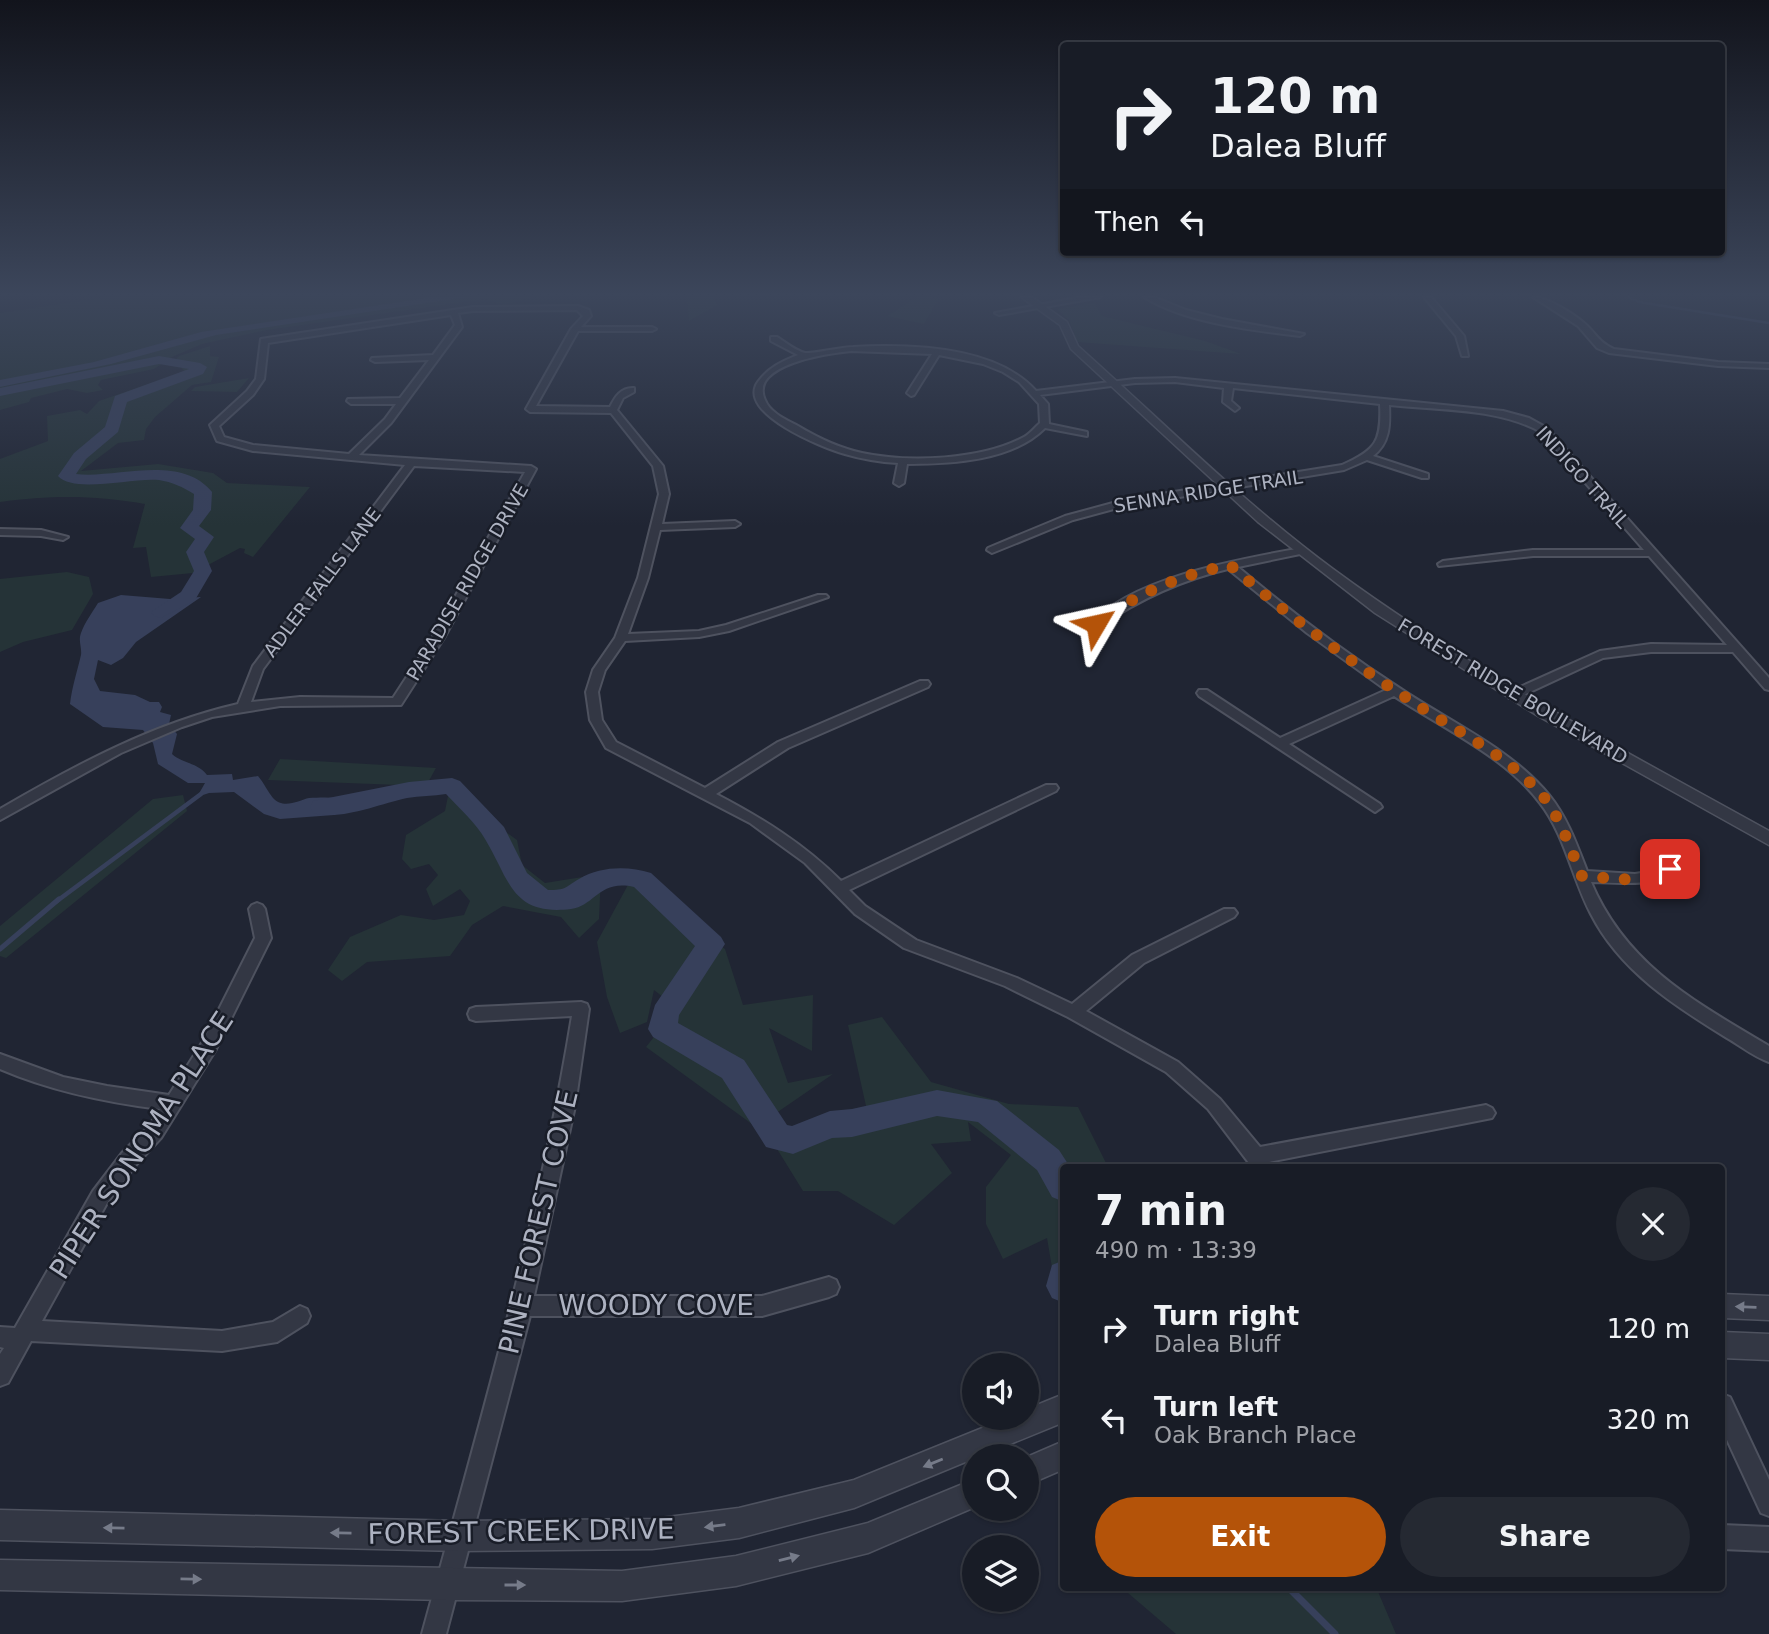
<!DOCTYPE html>
<meta charset="utf-8">
<style>
:root{--surface:#181c26;--page:#252932;--text:#f1f3f6;--muted:#9fa1a7;--line:#363a43;--accent:#b45309}
body{margin:0;font-family:"DejaVu Sans",sans-serif;background:var(--page);color:var(--text);height:100vh;display:flex;flex-direction:column;font-size:26px;white-space:nowrap}
*{box-sizing:border-box;margin:0}
p{font-size:23px;color:var(--muted)}
.icon{flex:none;width:38px;height:38px;fill:none;stroke:currentColor;stroke-width:2;stroke-linecap:round;stroke-linejoin:round}
.map{position:relative;flex:1;overflow:hidden}
.sheet{position:absolute;left:1060px;top:1164px;width:665px;height:427px;display:flex;flex-direction:column;background:var(--surface);border-radius:7px;box-shadow:0 2px 5px #0004,0 0 0 2px var(--line)}
.sheet>*{flex:none}
.guide{position:absolute;left:1060px;top:42px;width:665px;height:214px;border-radius:7px;box-shadow:0 2px 5px #0004,0 0 0 2px var(--line);background:#181c26;color:var(--text);overflow:hidden}
.buttons{position:absolute;left:962px;top:1353px;display:grid;gap:14px}
.buttons a{display:grid;place-items:center;width:77px;height:77px;border-radius:50%;background:var(--surface);box-shadow:0 2px 5px #0004,0 0 0 2px var(--line);font-size:35px}
.pin{position:absolute;display:grid;place-items:center;width:60px;height:60px;color:#fff;margin:-30px;border-radius:14px;box-shadow:0 4px 10px #0006}
.me{position:absolute;width:77px;margin:-38px;rotate:54deg;stroke-linejoin:round;filter:drop-shadow(0 0 5px #0008)}
.turn{display:flex;align-items:center;gap:24px;height:147px;padding:0 35px;font-size:32px}
.turn .icon{width:91px;height:91px;stroke-width:2.5}
.turn b{display:block;font-size:49px;line-height:60px}
.then{display:flex;align-items:center;height:66px;padding:0 35px;background:#0003;gap:14px;font-size:26px}
.round{display:grid;place-items:center;flex:none;width:74px;height:74px;border-radius:37px;background:var(--page)}
.summary{display:flex;align-items:center;justify-content:space-between;height:119px;padding:0 35px}
h1{font-size:42px;font-weight:600;line-height:52px}
.button{display:flex;gap:14px;margin-top:auto;padding:14px 35px}
.button a{flex:1;height:80px;border-radius:42px;background:var(--accent);color:#fff;font-size:28px;font-weight:600;line-height:80px;text-align:center}
.button a+a{background:var(--page);color:var(--text)}
ul{padding:0;list-style:none}
li{display:flex;align-items:center;gap:21px;height:91px;padding:0 35px}
li div{flex:1}
li b{display:block;font-size:26px}
li em{font-style:normal}
.map>svg:first-child{display:block}
.green{fill:#253337}
.water{fill:#37405b}
.lines{fill:none;stroke-linecap:round;stroke-linejoin:round}
.stream-far3{stroke:#37405b;stroke-width:2.5}
.stream-far2{stroke:#37405b;stroke-width:4.5}
.stream-far1{stroke:#37405b;stroke-width:5}
.stream{stroke:#37405b;stroke-width:7}
.river{fill:#37405b;fill-rule:evenodd}
.minor-casing{stroke:#4e525f;stroke-width:4}
.tertiary-casing{stroke:#4e525f;stroke-width:3}
.minor{fill:#333744;fill-rule:evenodd}
.tertiary{fill:#333744;fill-rule:evenodd}
.oneway{fill:#767b89}
.route{stroke:#b45309;stroke-width:12;stroke-dasharray:0 21.6}
.labels{text-anchor:middle;stroke-width:5;stroke-linejoin:round;paint-order:stroke}
.far-street-label{font-size:19px;fill:#adb2c1;stroke:#191d28}
.near-street-label{font-size:28px;fill:#adb2c1;stroke:#191d28}
</style>
<div class="map">
<svg width="1769" height="1634" viewBox="0 0 1769 1634">
<rect width="100%" height="100%" fill="#202533"/>
<path class="green" d="M107,297H532L505,305L485,299L267,330L202,344L172,357L154,369L101,380L98,385L103,390L87,393L67,389L31,398L29,402L0,410V313Z
M687,297H713L717,305L689,321Z
M917,297L939,298L924,324L887,316Z
M1094,303L1102,316L1205,341L1241,354L1077,342L1069,320L1057,309Z
M210,346V356L219,357L211,382L192,385L155,417L146,429L144,440L118,443L81,471L158,464L213,473L227,483L310,487L253,557L244,553L245,549L240,548L193,573L151,577L146,547L133,548L145,504C94,495 52,495 0,502V459L48,441L47,416L80,410L87,414L99,401L154,382L146,390L162,379L185,372L175,360L179,356Z
M249,378L237,392L191,391L195,387Z
M67,572L89,577L93,594L72,630L23,642L0,652V579Z
M280,759L436,768L426,786L268,780Z
M449,791L517,840L522,865L545,883L601,874L599,919L579,938L561,917L503,906L472,925L450,956L367,962L342,981L328,970L350,937L401,915L434,920L464,915L470,901L460,889L433,906L426,889L438,875L429,864L411,869L402,859L406,835L445,811Z
M183,795L187,811L6,958L0,956V926L153,799Z
M629,883L725,949L743,1005L813,995L812,1051L769,1028L788,1083L833,1074L756,1127L646,1047L677,1008L654,990L647,1022L620,1033L607,997L597,942Z
M882,1017L931,1082L1009,1104L1078,1107L1108,1167H1064V1300L1057,1297L1047,1238L1003,1259L986,1224V1187L1011,1155L968,1122L971,1141L931,1144L952,1173L894,1225L838,1191H803L774,1144L866,1106L848,1025Z
M1121,1587H1376L1396,1634H1176Z"/>
<path class="water" d="M433,297H466L216,335L111,364L0,387V380L94,362L201,332Z
M121,595L170,599L201,597L136,642L123,658L111,665L98,660L94,679L100,691L135,695L150,702H159L162,707L160,712L171,715L169,724L177,734L172,754C183,764 197,762 207,775L232,774L233,780L258,776C264,783 268,792 273,798C284,810 299,800 309,798C322,797 339,797 353,800L354,806L334,815L280,819L264,814L234,792L209,793L197,797L205,783H188L158,764L153,743L143,730L103,727L70,704C72,687 77,672 81,655C82,647 78,641 81,633C85,622 92,613 98,603Z"/>
<g class="lines">
<path class="stream-far3" d="M1629,297L1639,302L1769,323"/>
<path class="stream-far2" d="M57,901L201,794"/>
<path class="stream-far1" d="M0,949L59,899"/>
<path class="stream" d="M1288,1587L1335,1634"/>
<path class="river" d="M159,356L200,363L207,367L203,374L127,402L118,432L86,459L76,474C116,479 180,453 212,492L211,510L199,526L214,537L204,552L212,571L195,600L161,618L154,616L151,612L181,592L194,571L186,552L195,539L180,528L193,510L194,494C183,487 172,482 159,480C134,477 74,494 58,476L74,453L105,427L115,396L189,369L159,364L0,396V388Z
M452,778L460,781L504,827L527,873L548,890C566,890 564,888 579,879C601,866 628,866 651,873L721,937L725,944L679,1015L678,1023L744,1060L787,1125L792,1126L830,1111L852,1109L937,1090L997,1101L1059,1150L1070,1167H1064V1202L1052,1197L1037,1170L978,1122L937,1116L852,1137L832,1138L793,1154L766,1147L722,1078L653,1037L648,1029L655,1005L695,946L634,887C599,879 595,906 571,909C511,916 510,880 485,839C476,823 459,808 446,794C433,796 420,796 407,798C378,804 342,821 313,813L310,807L313,801L409,782Z
M1064,1260V1303L1052,1298L1046,1286L1052,1265Z"/>
<defs>
<path id="minor" d="M1082,297H1101L999,315L995,313Z
M1144,297H1154L1186,310L1222,319L1304,334L1300,336C1251,330 1186,323 1144,297Z
M1424,297H1431L1464,336L1468,356H1462L1456,336Z
M1533,297C1546,297 1573,313 1584,323C1596,333 1598,342 1614,349L1718,362L1769,364V368L1718,366L1609,353L1597,348L1578,326Z
M578,306L589,310L591,316L581,327H652L656,329L652,331H578L536,406L610,407C615,397 621,387 634,388V392L623,398L617,410L663,466L669,494L662,524L735,521L740,524L735,527L660,530L648,578L628,634L699,631L726,625L818,595H826L828,597L729,631L699,637L625,641L605,670L598,692L602,720L616,742L705,788L778,742L920,681H928L930,684L928,687L788,748L716,794C762,818 804,844 841,881L1046,785H1056L1058,788L1056,791L849,890L865,906L916,940L1017,978L1072,1004L1132,955L1224,909H1234L1237,913L1234,917L1144,963L1086,1011L1178,1062L1220,1099L1260,1147L1486,1105L1492,1108L1495,1113L1492,1118L1269,1162L1271,1167H1252L1208,1109L1166,1072L1068,1017L1005,986L904,948L855,914L805,863L750,823L606,748L590,720L586,692L593,670L615,638L638,578L659,494L653,466L611,413L530,412L526,409L571,329L583,316L577,310L473,311L458,313L462,327L391,423L359,455L531,466L536,469L444,638L401,705L280,706L212,717L182,727L121,753L0,820V809C76,765 151,724 238,704L253,666L405,465L253,451L217,441L210,425L247,391L256,379L261,339L473,307ZM451,315L455,325L433,355L372,358L371,360L375,362L429,360L400,398L348,399L347,401L351,404H396L385,419L349,454L253,445L224,437L219,426L253,395L264,379L268,343ZM414,466L525,472L432,638L393,698L300,697L251,702L263,669Z
M771,337H777C785,342 796,351 805,353C813,354 842,347 853,347C910,344 996,346 1036,391L1135,379L1175,378L1503,411L1529,418L1547,428L1769,678V690L1765,689L1733,652H1651L1603,658L1517,698H1509L1507,695L1509,692L1600,651L1651,644L1727,645L1649,556H1533L1439,566L1438,564L1443,561L1533,550H1644L1541,432C1498,408 1437,410 1389,405C1390,425 1390,443 1373,456L1428,474V478H1422L1367,460L1344,470L1125,506L1073,520L992,553L987,550L988,548L1065,516L1124,500L1342,465C1376,450 1382,441 1380,404L1233,388L1231,401L1239,408L1235,411L1223,402L1224,388L1175,382L1135,383L1040,395L1048,404L1049,424L1087,432V436L1045,428C1012,461 952,464 907,464L904,483L899,486L894,483L898,463C880,462 862,459 845,454C823,448 736,413 758,382C768,368 782,361 798,355L771,341ZM851,351L932,354L907,393L911,396L914,395L939,355L983,364L1003,372L1019,382L1039,404L1040,423C1035,427 1030,434 1024,437C982,460 908,463 862,453C839,448 818,438 798,426C787,420 770,413 765,400C748,364 830,353 851,351Z
M0,529L41,530L68,537L63,540L41,536L0,535Z
M1301,548L1305,549V553L1238,567C1290,611 1344,652 1401,689C1450,722 1510,748 1549,795C1567,817 1577,845 1587,871L1635,874L1660,870L1666,858H1676L1678,862L1670,878C1644,885 1618,883 1591,882C1626,965 1695,1002 1769,1046V1062C1754,1057 1741,1046 1727,1038C1675,1006 1620,971 1591,914C1572,878 1565,835 1540,803C1506,757 1441,727 1394,696L1289,744L1380,804L1382,807L1375,812L1199,696L1197,693L1199,690H1207L1280,738L1386,690L1307,633L1228,569C1181,580 1140,599 1100,626L1096,627L1090,624C1136,576 1238,560 1301,548Z
M257,903L262,905L265,909L271,938L215,1051L161,1138L136,1165L107,1203L42,1321L222,1331L273,1322L300,1306L307,1309L310,1316L307,1323L277,1342L222,1351L31,1341L8,1383L0,1386V1354L4,1348L0,1347V1327L15,1328L93,1191L122,1153L149,1126L160,1109C105,1102 51,1091 0,1069V1054L63,1077L107,1086L169,1095L203,1041L255,938L249,909L252,905Z
M581,1002L587,1004L589,1009L575,1106L534,1296H762L829,1277L836,1280L839,1287L836,1294L829,1297L762,1316H530L446,1634H422C478,1429 538,1226 572,1016L476,1021L470,1019L468,1014L470,1009L476,1007Z
M1722,1394L1730,1397L1769,1480V1516L1761,1513L1722,1429Z
M1722,1525L1769,1527V1551L1722,1549Z"/>
<path id="tertiary" d="M1021,297H1032L1067,322L1078,346C1162,421 1242,502 1333,569C1470,670 1621,749 1769,831V845L1538,716L1375,613L1258,522L1071,349L1060,325Z
M1722,1294L1769,1296V1320L1722,1318Z
M1722,1332L1769,1334V1360L1722,1358Z
M1064,1394V1422L981,1456H975V1458L854,1508L739,1538L652,1549L459,1551L0,1540V1510L459,1521L652,1519L739,1508L854,1480L1007,1418H1027V1409Z
M1064,1441V1469L1027,1485V1457Z
M975,1479V1507L868,1553L736,1586L622,1601L446,1600L0,1590V1560L622,1571L736,1556L868,1523Z"/>
</defs>
<use href="#minor" class="minor-casing"/>
<use href="#tertiary" class="tertiary-casing"/>
<use href="#minor" class="minor"/>
<use href="#tertiary" class="tertiary"/>
</g>
<defs><path id="oneway-solid" d="M-6-.8H1V-3.2L6.5 0L1 3.2V.8H-6Z" transform="scale(1.75)"/></defs>
<g class="oneway">
<use href="#oneway-solid" transform="translate(1746 1307) rotate(-178)"/>
<use href="#oneway-solid" transform="translate(933 1463) rotate(158)"/>
<use href="#oneway-solid" transform="translate(715 1526) rotate(173)"/>
<use href="#oneway-solid" transform="translate(114 1528) rotate(-179)"/>
<use href="#oneway-solid" transform="translate(341 1533) rotate(-179)"/>
<use href="#oneway-solid" transform="translate(789 1558) rotate(-14)"/>
<use href="#oneway-solid" transform="translate(191 1579) rotate(1)"/>
<use href="#oneway-solid" transform="translate(515 1585)"/>
</g>
<linearGradient id="sky" x2="0" y2="1"><stop stop-color="#12141c"/><stop offset="0.56" stop-color="#3c465b"/><stop offset="1" stop-color="#3c465b" stop-opacity="0"/></linearGradient>
<rect width="1769" height="526" fill="url(#sky)"/>
<g class="lines">
<path class="route" d="M1096,624C1137,593 1180,575 1230,565C1286,614 1347,659 1408,699C1453,729 1507,755 1542,795C1561,818 1570,849 1582,876C1605,877 1653,886 1670,869"/>
</g>
<g class="labels">
<g class="far-street-label">
<text transform="translate(1583 477) rotate(48)" y="7">INDIGO TRAIL</text>
<text transform="translate(1208 491) rotate(-9)" y="7">SENNA RIDGE TRAIL</text>
<text transform="translate(322 582) rotate(-53)" y="7">ADLER FALLS LANE</text>
<text transform="translate(467 582) rotate(-60)" y="7">PARADISE RIDGE DRIVE</text>
<text transform="translate(1513 691) rotate(31)" y="7">FOREST RIDGE BOULEVARD</text>
</g>
<g class="near-street-label">
<text transform="translate(141 1145) rotate(-57)" y="10">PIPER SONOMA PLACE</text>
<text transform="translate(538 1222) rotate(-77)" y="10">PINE FOREST COVE</text>
<text x="656" y="1315">WOODY COVE</text>
<text transform="translate(521 1531) rotate(-1)" y="10">FOREST CREEK DRIVE</text>
</g>
</g>
</svg>
<div class="buttons">
<a><svg class="icon" aria-label="sound" viewBox="0 0 24 24"><path d="M4 9h4l5-4v14l-5-4H4zM17 9q2 3 0 6"/></svg></a>
<a><svg class="icon" aria-label="search" viewBox="0 0 24 24"><circle cx="10" cy="10" r="6"/><path d="M15 15l6 6"/></svg></a>
<a><svg class="icon" aria-label="layers" viewBox="0 0 24 24"><path d="M12 4l9 5-9 5-9-5zM3 14l9 5 9-5"/></svg></a>
</div>
<div class="pin" style="left:1670px;top:869px;background:#d93025"><svg class="icon" aria-label="arrive" viewBox="0 0 24 24"><path d="M6 21V4h12l-3 4 3 4H6"/></svg></div>
<svg class="me" style="left:1096px;top:624px" viewBox="-20 -20 40 40"><path d="M0-17L14 15 0 8-14 15z" fill="#b45309" stroke="#fff" stroke-width="4"/></svg>
<div class="guide">
<div class="turn"><svg class="icon" aria-label="right" viewBox="0 0 24 24"><path d="M7 20v-9h11M14 6l5 5-5 5"/></svg><div><b>120 m</b>Dalea Bluff</div></div>
<div class="then">Then<svg class="icon" aria-label="left" viewBox="0 0 24 24"><path d="M17 20v-9H6M10 6l-5 5 5 5"/></svg></div>
</div>
<section class="sheet">
<div class="summary"><div><h1>7 min</h1><p>490 m · 13:39</p></div><a class="round"><svg class="icon" aria-label="close" viewBox="0 0 24 24"><path d="M6 6l12 12M18 6L6 18"/></svg></a></div>
<ul>
<li><svg class="icon" aria-label="right" viewBox="0 0 24 24"><path d="M7 20v-9h11M14 6l5 5-5 5"/></svg><div><b>Turn right</b><p>Dalea Bluff</p></div><em>120 m</em></li>
<li><svg class="icon" aria-label="left" viewBox="0 0 24 24"><path d="M17 20v-9H6M10 6l-5 5 5 5"/></svg><div><b>Turn left</b><p>Oak Branch Place</p></div><em>320 m</em></li>
</ul>
<div class="button"><a>Exit</a><a>Share</a></div>
</section>
</div>
